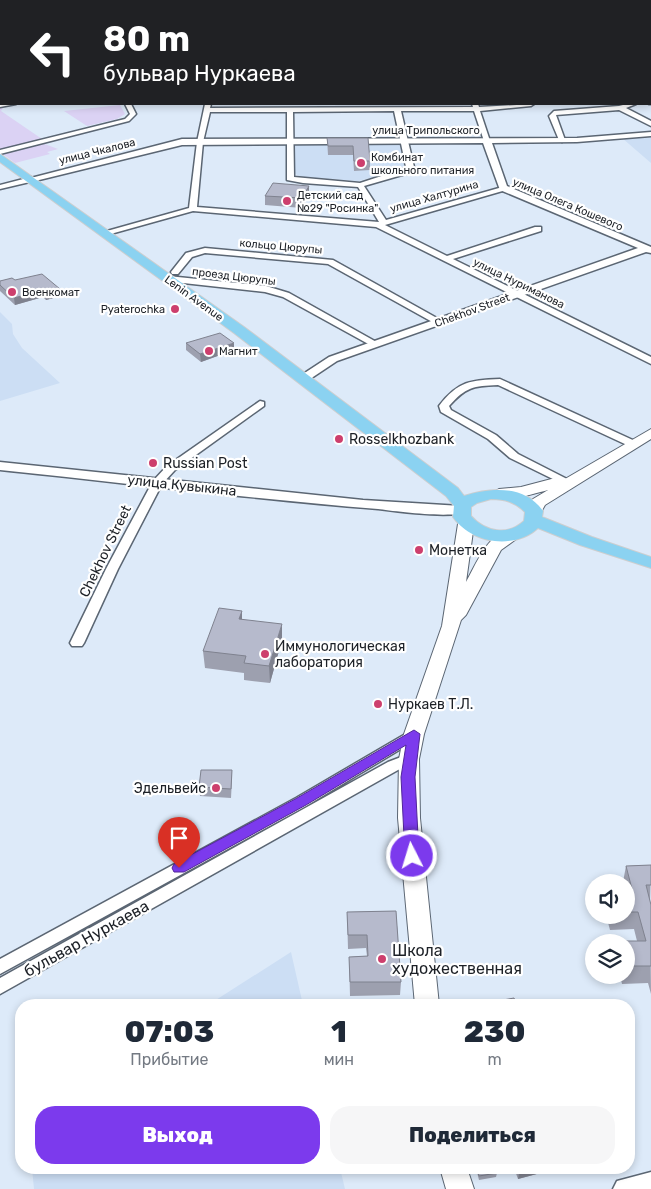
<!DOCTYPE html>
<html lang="ru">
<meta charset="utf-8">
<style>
:root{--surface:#fff;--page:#f6f6f7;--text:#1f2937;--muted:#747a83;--accent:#7c3aed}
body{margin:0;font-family:Rubik,sans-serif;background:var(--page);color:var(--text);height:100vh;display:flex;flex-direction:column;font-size:19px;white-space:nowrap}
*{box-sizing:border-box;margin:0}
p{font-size:16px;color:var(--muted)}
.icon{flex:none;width:28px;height:28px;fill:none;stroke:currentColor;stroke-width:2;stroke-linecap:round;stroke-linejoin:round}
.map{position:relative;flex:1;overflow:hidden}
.sheet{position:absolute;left:15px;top:999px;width:620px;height:175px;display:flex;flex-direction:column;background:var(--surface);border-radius:20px;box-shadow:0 2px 8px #0003}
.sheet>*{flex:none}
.top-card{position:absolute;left:0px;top:0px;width:651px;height:105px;box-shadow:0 2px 8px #0003;background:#202124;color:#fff;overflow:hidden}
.fabs{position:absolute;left:585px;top:874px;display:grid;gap:10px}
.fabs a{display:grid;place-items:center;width:50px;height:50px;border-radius:50%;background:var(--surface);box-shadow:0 2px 8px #0003;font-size:25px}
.pin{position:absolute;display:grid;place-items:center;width:42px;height:42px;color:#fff;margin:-51px -21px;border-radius:50% 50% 50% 0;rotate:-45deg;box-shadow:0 0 5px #0007}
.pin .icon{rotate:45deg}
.me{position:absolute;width:55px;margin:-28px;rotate:355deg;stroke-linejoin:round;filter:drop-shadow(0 0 4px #0008)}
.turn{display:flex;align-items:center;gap:18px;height:105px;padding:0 20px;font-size:22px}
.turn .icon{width:65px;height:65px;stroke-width:2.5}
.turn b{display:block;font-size:35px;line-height:42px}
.eta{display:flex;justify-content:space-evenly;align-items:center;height:85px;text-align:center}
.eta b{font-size:30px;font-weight:800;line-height:35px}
.button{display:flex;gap:10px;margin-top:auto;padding:10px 20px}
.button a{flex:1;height:58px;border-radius:20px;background:var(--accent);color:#fff;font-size:20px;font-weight:800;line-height:58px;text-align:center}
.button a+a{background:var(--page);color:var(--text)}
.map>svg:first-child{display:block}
.built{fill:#ccdef4}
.green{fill:#dbd2f4}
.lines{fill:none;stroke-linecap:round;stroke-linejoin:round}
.minor-casing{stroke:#5b6673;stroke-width:3}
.tertiary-casing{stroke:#5b6673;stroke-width:3}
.secondary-casing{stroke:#5b6673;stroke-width:2}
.primary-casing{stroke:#cdcecf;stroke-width:2}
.minor{fill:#fff;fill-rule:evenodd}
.tertiary{fill:#fff;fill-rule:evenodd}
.secondary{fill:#fff;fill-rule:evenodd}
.primary{fill:#8bd2f1;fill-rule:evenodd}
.wall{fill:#9da0af}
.shaded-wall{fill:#7f828f}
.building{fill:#b6bacc;stroke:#7f828f}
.route{fill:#7c3aed;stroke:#51269a}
.poi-dot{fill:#cd3f6d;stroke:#fff;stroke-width:2}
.labels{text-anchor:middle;stroke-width:4.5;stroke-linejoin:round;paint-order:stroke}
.far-street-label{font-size:11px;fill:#1d2127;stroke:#fff}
.far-poi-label{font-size:11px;fill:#1d2127;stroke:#fff;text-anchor:start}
.poi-label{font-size:14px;fill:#1d2127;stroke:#fff;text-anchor:start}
.street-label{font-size:14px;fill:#1d2127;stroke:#fff}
.near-street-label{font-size:16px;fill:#1d2127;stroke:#fff}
.near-poi-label{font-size:16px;fill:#1d2127;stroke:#fff;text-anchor:start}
</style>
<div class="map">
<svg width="651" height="1189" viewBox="0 0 651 1189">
<rect width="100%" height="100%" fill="#ddeaf9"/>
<path class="built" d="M651,135V163L622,138Z
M293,143H402L406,166L401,170L358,181L301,177L292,172Z
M0,312L12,324L13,334L22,348L60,383L0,401Z
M291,952L303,1005H208Z
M32,1168H340L345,1189H34Z"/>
<path class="green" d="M120,105L125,114L117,119L87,126L64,111Z
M0,107L3,108L1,111L42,139L0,150Z
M42,143L58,149L47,152L50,154L15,163L3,154Z"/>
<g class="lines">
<defs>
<path id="minor" d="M650,65H651V69H650Z
M650,87H651V91H650Z
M650,100H651V104H649Z
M0,103L1,104H16L0,107Z
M125,104H131L136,114L129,121L0,154V150L125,119L130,114Z
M205,104H211L210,108L473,107L472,104H478L479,107L534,104L531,106L480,111L490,141L487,143L484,141L474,111H401L414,167L409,173L364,186L386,220L506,186V190L385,225L447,256L535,227H541V231L453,259L651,357V364L376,227L193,211L107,235V231L189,208L197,142ZM394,111L406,167L403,169L360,183L294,177L293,112ZM210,112H287V180L303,183L358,187L379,222L197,207L203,142Z
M627,104H636L626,108L651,121V126L619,110L556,115L565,140L562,142L559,140L549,116L554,111L619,106Z
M31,177L35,179L34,181L0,189V185Z
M205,248L333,260L444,322L436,324L328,264L205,253L192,257L178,274H172L171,272L186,253Z
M168,276L266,286L289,293L380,344L378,346H372L283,297L265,292L165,281L164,279Z
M500,379L635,441L636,443L635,445H627L498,385C473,386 466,387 449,406L451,410L496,435L518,454L569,480L567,482H559L510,458L488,439L441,412L439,406C458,381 471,380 500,379Z
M260,401L264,402V406L175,470L162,484L118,569L84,643L82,646H72L70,643L106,569L153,481L167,466Z
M414,729L419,730L421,734L419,738L306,806L0,974V959L296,798Z
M409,754L414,755L416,759L414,763L398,770L0,994V978L388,762Z"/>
<path id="tertiary" d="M651,132V136L577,142L492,143L507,186L651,247V253L646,252L337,361L304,383L298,379L300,376L329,357L638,248L500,190L483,143L182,145L31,182L27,179L182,139L577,138Z
M0,462L363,500L461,506L468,510C460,520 393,511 378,509C252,499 126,483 0,470Z
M651,1172V1189H613L617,1181Z"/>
<path id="secondary" d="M0,4H1V8H0Z
M651,429V439L545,505L540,514L534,516L526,511L533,499L548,490C536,493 499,505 491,494L499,489L521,487L559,477L565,479Z
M466,519L474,524L466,582C477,563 491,523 521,531L523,534L501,550L466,615L461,620L424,734L419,759L420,818L439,1005H415L398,818L399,759L404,734L442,626L458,524Z
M440,1168H467L474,1189H446Z"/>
<path id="primary" d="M0,154L244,327L458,488L464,496C491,487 525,485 543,511L542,517L592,537L651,557V568L580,545L538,528C514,550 472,544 453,517L454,506L446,496L234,333L0,162ZM491,499C505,499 515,502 525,512L524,521C508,536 485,532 471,516V507L477,503Z"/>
</defs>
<use href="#minor" class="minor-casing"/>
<use href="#tertiary" class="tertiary-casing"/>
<use href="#secondary" class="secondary-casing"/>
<use href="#primary" class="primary-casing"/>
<use href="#minor" class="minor"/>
<use href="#tertiary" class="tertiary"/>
<use href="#secondary" class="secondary"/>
<use href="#primary" class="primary"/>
</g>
<path class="wall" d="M327,138H368L370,161V170L354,171L353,155H328Z
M309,186V195L302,208L265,205V196Z
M15,280L60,289L61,296L46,300L43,297L15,305L0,291V281Z
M186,343L234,350L201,362L186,350Z
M242,611V619L282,640L270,683L244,680V673L205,668L203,651Z
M232,770V779L231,798L200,796L199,787Z
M651,865L650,903L651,994L648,983L622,984L620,975H626V942H620V941H637L634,929L610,930L606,915H626V882H623L626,866Z
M396,911L401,982L400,995L350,996L349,957L367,956L366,948L348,949L347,912Z
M476,1168H495L497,1173L496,1177L479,1180Z
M514,1168H559L518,1179Z"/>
<path class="shaded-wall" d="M309,186V195L302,208V198Z
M60,289L61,296L46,300L45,293Z
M42,290L43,297L15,305L14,298Z
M234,343V350L201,362L200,354Z
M242,611V627L239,619Z
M282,624V640L270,683L269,666Z
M520,1168H559L518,1179Z"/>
<path class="building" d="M327,138H368L370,161H354L353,146H328Z
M273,183L309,186L302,198L265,196Z
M42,274L60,289L45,293L42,290L14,298L0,285V281L12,278L15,280Z
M220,333L234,343L200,354L186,343Z
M219,608L242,611L239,619L282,624L269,666L244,663L246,656L203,651Z
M201,770H232L231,789L199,787Z
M651,865V885H646L651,905V966H626V942H621L620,941H646L638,912H626V889H632L626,866Z
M396,911L401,982H350L349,957L368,956L367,935H348L347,912Z
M514,998L517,1005H476Z
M477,1168H495L497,1173L479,1176Z"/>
<path class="route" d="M414,730L420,734L415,777L419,856L417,860H407L405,856L401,777L406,745L306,805L184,872H174L172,868L174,864L297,798Z"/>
<g class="poi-dot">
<circle cx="361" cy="163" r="5"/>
<circle cx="287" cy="201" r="5"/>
<circle cx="12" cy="292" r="5"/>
<circle cx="175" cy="309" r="5"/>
<circle cx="209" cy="351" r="5"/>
<circle cx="339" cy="439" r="5"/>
<circle cx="153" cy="463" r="5"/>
<circle cx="419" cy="550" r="5"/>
<circle cx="265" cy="654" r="5"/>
<circle cx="378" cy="704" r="5"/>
<circle cx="216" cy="788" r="5"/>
<circle cx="382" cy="959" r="5"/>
</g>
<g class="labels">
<g class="far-street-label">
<text x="426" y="134">улица Трипольского</text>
<text transform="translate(97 151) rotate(-14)" y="4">улица Чкалова</text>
<text transform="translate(434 196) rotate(-16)" y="4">улица Халтурина</text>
<text transform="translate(568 204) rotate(23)" y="4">улица Олега Кошевого</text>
<text transform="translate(281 246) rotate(5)" y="4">кольцо Цюрупы</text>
<text transform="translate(234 276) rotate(7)" y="4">проезд Цюрупы</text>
<text transform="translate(519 283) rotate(26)" y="4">улица Нуриманова</text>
<text transform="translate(194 298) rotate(36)" y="4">Lenin Avenue</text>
<text transform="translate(472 310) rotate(-20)" y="4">Chekhov Street</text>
</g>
<g class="far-poi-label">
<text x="371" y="161">Комбинат<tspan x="371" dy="13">школьного питания</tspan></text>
<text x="297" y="199">Детский сад<tspan x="297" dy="13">№29 "Росинка"</tspan></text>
<text x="22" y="296">Военкомат</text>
<text x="165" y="313" text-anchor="end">Pyaterochka</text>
<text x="219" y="355">Магнит</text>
</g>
<g class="poi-label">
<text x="349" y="444">Rosselkhozbank</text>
<text x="163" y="468">Russian Post</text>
<text x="429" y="555">Монетка</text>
<text x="275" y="651">Иммунологическая<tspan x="275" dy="16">лаборатория</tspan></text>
<text x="388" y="709">Нуркаев Т.Л.</text>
<text x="206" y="793" text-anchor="end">Эдельвейс</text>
</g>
<g class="street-label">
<text transform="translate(182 485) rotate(6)" y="5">улица Кувыкина</text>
<text transform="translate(105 551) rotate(-64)" y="5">Chekhov Street</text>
</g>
<g class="near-street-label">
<text transform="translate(86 938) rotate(-29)" y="6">бульвар Нуркаева</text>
</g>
<g class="near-poi-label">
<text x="392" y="956">Школа<tspan x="392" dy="18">художественная</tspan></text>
</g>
</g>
</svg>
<div class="fabs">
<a><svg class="icon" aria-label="sound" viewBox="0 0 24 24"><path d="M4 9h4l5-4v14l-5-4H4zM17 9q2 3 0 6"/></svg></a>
<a><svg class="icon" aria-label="layers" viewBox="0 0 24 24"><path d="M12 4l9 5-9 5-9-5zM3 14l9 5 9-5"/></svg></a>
</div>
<div class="pin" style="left:179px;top:868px;background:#d93025"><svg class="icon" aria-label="arrive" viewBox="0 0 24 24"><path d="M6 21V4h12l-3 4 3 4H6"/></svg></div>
<svg class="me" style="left:412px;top:856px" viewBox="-20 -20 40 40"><circle r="17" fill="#7c3aed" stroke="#fff" stroke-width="3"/><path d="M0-11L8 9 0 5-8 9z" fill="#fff"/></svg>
<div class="top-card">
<div class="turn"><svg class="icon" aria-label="left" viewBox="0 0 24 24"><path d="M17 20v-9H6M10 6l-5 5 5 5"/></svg><div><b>80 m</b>бульвар Нуркаева</div></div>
</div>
<section class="sheet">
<div class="eta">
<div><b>07:03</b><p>Прибытие</p></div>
<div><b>1</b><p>мин</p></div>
<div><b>230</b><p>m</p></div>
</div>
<div class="button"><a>Выход</a><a>Поделиться</a></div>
</section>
</div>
